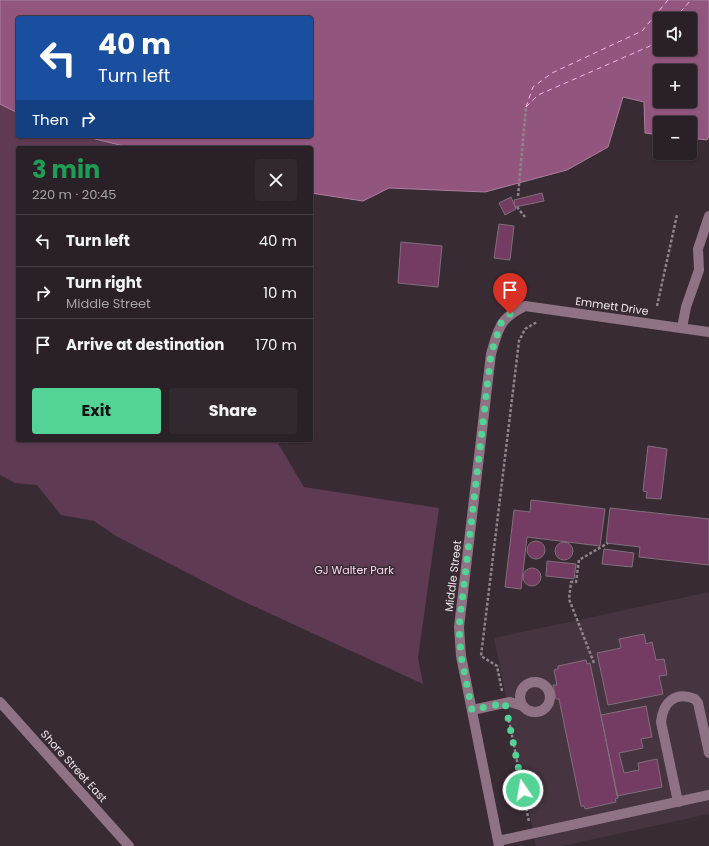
<!DOCTYPE html>
<meta charset="utf-8">
<style>
:root{--surface:#2a2027;--page:#32282f;--text:#f1f3f6;--muted:#a5a3a7;--line:#463e44;--accent:#53d396}
body{margin:0;font-family:Poppins,sans-serif;background:var(--page);color:var(--text);height:100vh;display:flex;flex-direction:column;font-size:15px;white-space:nowrap}
*{box-sizing:border-box;margin:0}
p{font-size:13px;color:var(--muted)}
.icon{flex:none;width:22px;height:22px;fill:none;stroke:currentColor;stroke-width:2;stroke-linecap:round;stroke-linejoin:round}
.map{position:relative;flex:1;overflow:hidden}
.side{position:absolute;left:16px;top:146px;width:297px;height:296px;display:flex;flex-direction:column;background:var(--surface);border-radius:4px;box-shadow:0 1px 3px #0004,0 0 0 1px var(--line)}
.side>*{flex:none}
.banner{position:absolute;left:16px;top:16px;width:297px;height:122px;border-radius:4px;box-shadow:0 1px 3px #0004,0 0 0 1px var(--line);background:#1a4fa0;color:#fff;overflow:hidden}
.buttons{position:absolute;left:653px;top:12px;display:grid;gap:8px}
.buttons a{display:grid;place-items:center;width:44px;height:44px;border-radius:4px;background:var(--surface);box-shadow:0 1px 3px #0004,0 0 0 1px var(--line);font-size:20px}
.pin{position:absolute;display:grid;place-items:center;width:34px;height:34px;color:#fff;margin:-41px -17px;border-radius:50% 50% 50% 0;rotate:-45deg;box-shadow:0 0 4px #0007}
.pin .icon{rotate:45deg}
.me{position:absolute;width:44px;margin:-22px;rotate:348deg;stroke-linejoin:round;filter:drop-shadow(0 0 3px #0008)}
.turn{display:flex;align-items:center;gap:14px;height:84px;padding:0 16px;font-size:18px}
.turn .icon{width:52px;height:52px;stroke-width:2.5}
.turn b{display:block;font-size:28px;line-height:34px}
.then{display:flex;align-items:center;height:38px;padding:0 16px;background:#0003;gap:8px;font-size:15px}
.round{display:grid;place-items:center;flex:none;width:42px;height:42px;border-radius:4px;background:var(--page)}
.head{display:flex;align-items:center;justify-content:space-between;height:68px;padding:0 16px}
h1{font-size:24px;font-weight:700;line-height:30px;color:#1e9e55}
.primary-button{display:flex;gap:8px;margin-top:auto;padding:8px 16px}
.primary-button a{flex:1;height:46px;border-radius:4px;background:var(--accent);color:#111;font-size:16px;font-weight:700;line-height:46px;text-align:center}
.primary-button a+a{background:var(--page);color:var(--text)}
ul{padding:0;list-style:none}
li{display:flex;align-items:center;gap:12px;height:52px;padding:0 16px;border-top:1px solid var(--line)}
li div{flex:1}
li b{display:block;font-size:15px}
li em{font-style:normal}
.map>svg:first-child{display:block}
.built{fill:#463540}
.green{fill:#5e3a53}
.water{fill:#91557e;stroke:#ad809f;fill-rule:evenodd}
.lines{fill:none;stroke-linecap:round;stroke-linejoin:round}
.ferry{stroke:#fdb6e5;stroke-width:1;stroke-dasharray:5 4;stroke-linecap:butt}
.building{fill:#743b63;stroke:#80707a}
.path{stroke:#8f848b;stroke-width:2.5;stroke-dasharray:3 2;stroke-linecap:butt}
.minor{stroke:#8f7385;stroke-width:10}
.route{stroke:#53d396;stroke-width:7;stroke-dasharray:0 12.6}
.labels{text-anchor:middle;stroke-width:3;stroke-linejoin:round;paint-order:stroke}
.street-label{font-size:11px;fill:#eee5eb;stroke:#382b34}
.park-label{font-size:11px;fill:#fcd8ef;stroke:#382b34}
</style>
<div class="map">
<svg width="709" height="846" viewBox="0 0 709 846">
<rect width="100%" height="100%" fill="#382b34"/>
<path class="built" d="M709,592V814L562,846H536L494,638Z"/>
<path class="green" d="M0,0H31L311,18H18V136H311L363,201L311,193V148H132L125,146L124,148H18V440H276L304,487L439,508L418,658L423,684L236,598L116,536L94,521L61,515L37,485L15,483L0,475Z"/>
<path class="water" d="M0,0H709V136L707,140L690,138V123H660V135L645,133L644,102L623,97L608,147L567,170L485,192L389,188L363,201L311,193V148H132L83,136H311V18H18V113L0,104ZM660,19H690V49H660ZM660,71H690V101H660Z"/>
<g class="lines">
<path class="ferry" d="M674,19L691,0
M526,107L533,87L552,73L642,31L668,0
M526,107L538,95L650,46L660,35"/>
</g>
<path class="building" d="M542,193L544,201L515,207L514,200Z
M511,197L516,209L505,215L499,203Z
M499,224L514,226L510,260L494,258Z
M401,242L442,246L438,287L398,283Z
M648,446L667,449L661,499L646,498L647,492L643,491Z
M531,500L605,509L600,546L527,537L521,589L505,587L514,510L530,512Z
M610,508L709,519V565L639,557L640,547L606,543Z
M527 550a9 9 0 1 1 18 0a9 9 0 1 1-18 0Z
M555 551a9 9 0 1 1 18 0a9 9 0 1 1-18 0Z
M604,549L634,553L632,567L602,564Z
M547,561L576,564L574,579L546,576Z
M523 577a9 9 0 1 1 18 0a9 9 0 1 1-18 0Z
M644,634L646,644L652,642L656,660L664,659L667,675L659,676L663,694L608,705L597,653L621,648L619,639Z
M586,660L587,664L590,663L618,798L615,799L616,802L585,809L584,806H581L559,699H556L553,685H557L554,670L558,669V666Z
M646,706L652,737L641,739L643,748L619,753L624,773L639,770L638,763L657,759L662,787L617,796L601,715Z"/>
<g class="lines">
<path class="path" d="M518,196L526,107
M517,207L525,217
M657,306L677,215
M594,663L569,599L571,582H576L579,560L608,543
M502,691L497,666L481,656L519,341L525,329L537,322
M508,715L529,822"/>
<path class="minor" d="M682,328L686,307L699,270L698,249L709,216
M520 697a15 15 0 1 1 30 0a15 15 0 1 1-30 0Z
M0,702L129,846
M472,710L510,702L523,706
M678,802L661,722C663,702 675,691 695,699L698,703L709,753
M498,841L709,795
M499,846L461,656L459,627L491,354C499,327 499,319 525,306L709,332"/>
</g>
<g class="lines">
<path class="route" d="M510,314L501,323L491,354L459,627L461,656L472,710L505,703L523,790"/>
</g>
<g class="labels">
<g class="street-label">
<text transform="translate(612 306) rotate(8)" y="4">Emmett Drive</text>
<text transform="translate(453 576) rotate(-83)" y="4">Middle Street</text>
<text transform="translate(74 766) rotate(48)" y="4">Shore Street East</text>
</g>
<g class="park-label">
<text x="354" y="574">GJ Walter Park</text>
</g>
</g>
</svg>
<div class="buttons">
<a><svg class="icon" aria-label="sound" viewBox="0 0 24 24"><path d="M4 9h4l5-4v14l-5-4H4zM17 9q2 3 0 6"/></svg></a>
<a>+</a>
<a>−</a>
</div>
<div class="pin" style="left:510px;top:314px;background:#d93025"><svg class="icon" aria-label="arrive" viewBox="0 0 24 24"><path d="M6 21V4h12l-3 4 3 4H6"/></svg></div>
<svg class="me" style="left:523px;top:790px" viewBox="-20 -20 40 40"><circle r="17" fill="#53d396" stroke="#fff" stroke-width="3"/><path d="M0-11L8 9 0 5-8 9z" fill="#fff"/></svg>
<div class="banner">
<div class="turn"><svg class="icon" aria-label="left" viewBox="0 0 24 24"><path d="M17 20v-9H6M10 6l-5 5 5 5"/></svg><div><b>40 m</b>Turn left</div></div>
<div class="then">Then<svg class="icon" aria-label="right" viewBox="0 0 24 24"><path d="M7 20v-9h11M14 6l5 5-5 5"/></svg></div>
</div>
<section class="side">
<div class="head"><div><h1>3 min</h1><p>220 m · 20:45</p></div><a class="round"><svg class="icon" aria-label="close" viewBox="0 0 24 24"><path d="M6 6l12 12M18 6L6 18"/></svg></a></div>
<ul>
<li><svg class="icon" aria-label="left" viewBox="0 0 24 24"><path d="M17 20v-9H6M10 6l-5 5 5 5"/></svg><div><b>Turn left</b></div><em>40 m</em></li>
<li><svg class="icon" aria-label="right" viewBox="0 0 24 24"><path d="M7 20v-9h11M14 6l5 5-5 5"/></svg><div><b>Turn right</b><p>Middle Street</p></div><em>10 m</em></li>
<li><svg class="icon" aria-label="arrive" viewBox="0 0 24 24"><path d="M6 21V4h12l-3 4 3 4H6"/></svg><div><b>Arrive at destination</b></div><em>170 m</em></li>
</ul>
<div class="primary-button"><a>Exit</a><a>Share</a></div>
</section>
</div>
